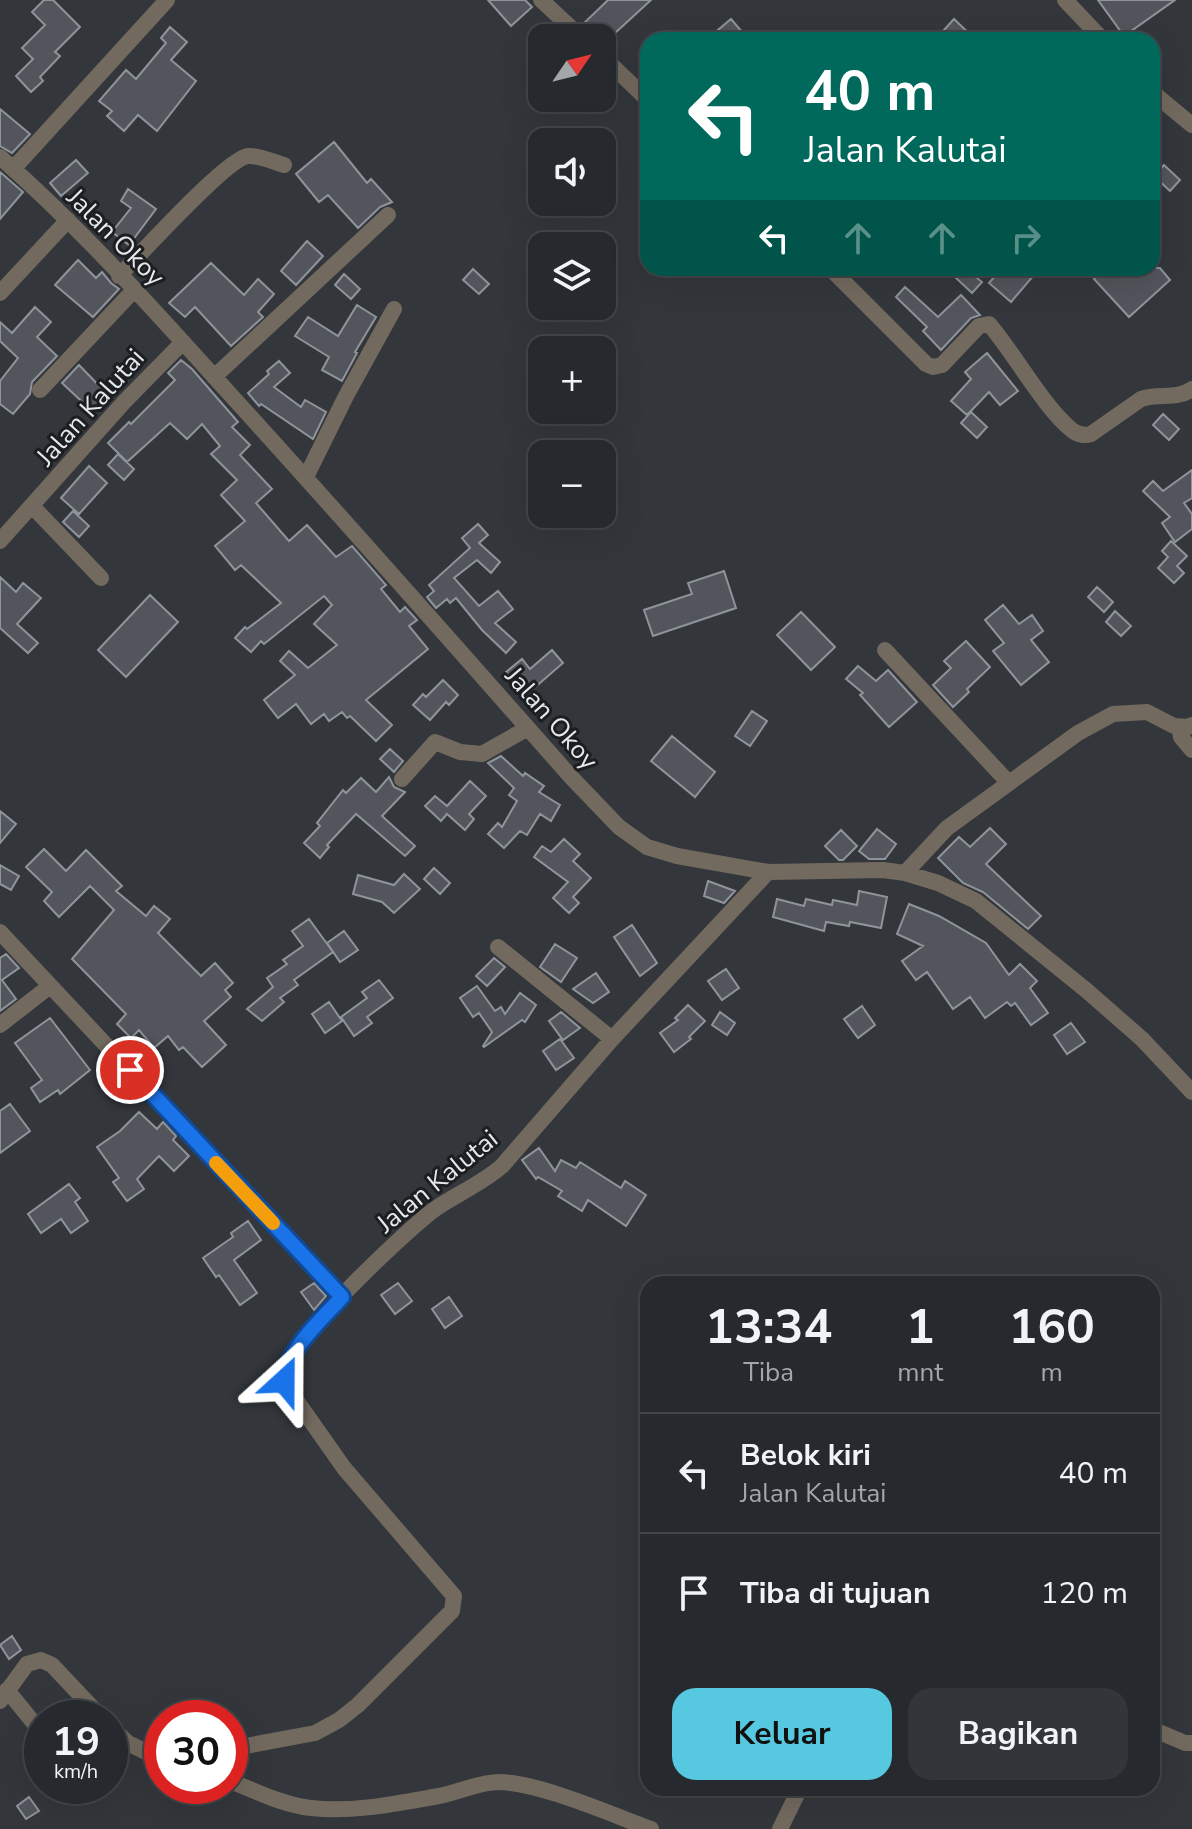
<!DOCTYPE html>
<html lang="id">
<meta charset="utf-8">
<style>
:root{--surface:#26292d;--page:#323539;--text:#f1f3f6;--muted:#a4a6aa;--line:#424549;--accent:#56c9e1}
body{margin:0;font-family:"Nunito Sans",sans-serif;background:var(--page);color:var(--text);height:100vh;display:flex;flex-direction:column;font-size:30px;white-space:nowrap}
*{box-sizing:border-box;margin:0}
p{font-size:26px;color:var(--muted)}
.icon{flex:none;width:44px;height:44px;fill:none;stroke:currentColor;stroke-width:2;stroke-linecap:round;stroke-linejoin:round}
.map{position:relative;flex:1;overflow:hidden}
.side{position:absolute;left:640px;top:1276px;width:520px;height:520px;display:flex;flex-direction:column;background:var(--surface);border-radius:24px;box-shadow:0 8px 32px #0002,0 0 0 2px var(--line)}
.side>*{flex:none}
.top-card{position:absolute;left:640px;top:32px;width:520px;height:244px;border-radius:24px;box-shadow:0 8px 32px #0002,0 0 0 2px var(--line);background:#00695c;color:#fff;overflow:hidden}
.needle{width:52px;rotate:55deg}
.controls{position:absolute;left:528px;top:24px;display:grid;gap:16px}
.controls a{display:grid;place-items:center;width:88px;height:88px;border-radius:16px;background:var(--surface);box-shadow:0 8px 32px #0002,0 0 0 2px var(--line);font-size:40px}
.speed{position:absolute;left:24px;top:1700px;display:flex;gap:16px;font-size:40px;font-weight:700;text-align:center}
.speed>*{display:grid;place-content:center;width:104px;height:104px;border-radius:50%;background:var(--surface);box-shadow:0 8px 32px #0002,0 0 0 2px var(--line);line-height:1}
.speed small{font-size:20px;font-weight:400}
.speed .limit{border:12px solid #d22;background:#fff;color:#111}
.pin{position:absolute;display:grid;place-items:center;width:68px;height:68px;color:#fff;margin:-34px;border:4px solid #fff;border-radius:50%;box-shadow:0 2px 8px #0007}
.me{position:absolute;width:88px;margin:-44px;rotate:24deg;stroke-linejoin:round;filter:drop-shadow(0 0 6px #0008)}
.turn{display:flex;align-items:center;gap:28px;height:168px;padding:0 32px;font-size:36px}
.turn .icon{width:104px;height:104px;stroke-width:2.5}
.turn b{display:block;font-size:56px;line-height:68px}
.lanes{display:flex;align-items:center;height:76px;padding:0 32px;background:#0003;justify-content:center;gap:40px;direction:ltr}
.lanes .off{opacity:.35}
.eta{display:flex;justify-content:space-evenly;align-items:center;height:136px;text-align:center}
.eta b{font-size:48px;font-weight:700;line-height:56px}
.cta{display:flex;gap:16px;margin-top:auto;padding:16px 32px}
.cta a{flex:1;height:92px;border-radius:24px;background:var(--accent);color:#111;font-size:32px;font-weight:700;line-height:92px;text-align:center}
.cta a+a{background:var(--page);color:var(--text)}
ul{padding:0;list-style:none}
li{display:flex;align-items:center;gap:24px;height:120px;padding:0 32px;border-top:2px solid var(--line)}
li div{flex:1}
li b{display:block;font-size:30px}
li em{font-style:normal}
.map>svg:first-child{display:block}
.building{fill:#52565c;stroke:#8f949a;stroke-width:2}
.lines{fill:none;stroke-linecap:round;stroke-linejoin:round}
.street{stroke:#736a5f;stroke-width:16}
.route-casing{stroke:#114b97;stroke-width:20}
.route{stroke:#1a73e8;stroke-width:14}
.slow{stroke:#f59e0b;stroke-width:14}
.labels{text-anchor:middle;stroke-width:6;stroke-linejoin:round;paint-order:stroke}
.street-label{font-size:26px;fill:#e6e9ec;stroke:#1c1e20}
</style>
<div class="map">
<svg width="1192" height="1829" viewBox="0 0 1192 1829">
<rect width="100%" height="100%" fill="#33373c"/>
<path class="building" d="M44,0H53L80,27L55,52L60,56L40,77L43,81L31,92L16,76L33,59L22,48L45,25L32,12Z
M488,0H525L532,7L511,26Z
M608,0H651L602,45V38H593L583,24Z
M1098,0H1175L1124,36Z
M731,19L749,40H706Z
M954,19L976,40H956L944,30Z
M170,27L187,42L171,60L196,81L157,131L138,115L124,131L107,116L112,111L99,101L126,70L136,79L166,43L161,38Z
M0,109L30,134L12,153L0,146Z
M590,127L607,142H576Z
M334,142L367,183L371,179L392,202L380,207L358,228L328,195L319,202L296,174Z
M76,160L88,173L61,196L50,183Z
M1164,165L1180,180L1170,191L1154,176Z
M0,172L23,192L0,219Z
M128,189L156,209L129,245L112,232L131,208L121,201Z
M307,241L323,256L296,285L281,271Z
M78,260L96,278L102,272L111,283L119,289L93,317L55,285Z
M211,263L244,295L258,279L274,294L258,312L263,317L231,346L195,307L185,317L169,303Z
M965,268L982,282L972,293L956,278Z
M1002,268H1040L1011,302L989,283Z
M1106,268H1160L1170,280L1129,317L1094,279Z
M473,269L489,284L479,294L463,280Z
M344,274L360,289L351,299L335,285Z
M905,287L938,317L961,295L980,315L971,318L941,350L923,331L927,327L896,297Z
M357,305L376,317L355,352L357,353L342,381L322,370L329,357L295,336L308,317L338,336Z
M35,307L51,322L37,337L57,356L32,382L30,394L13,414L0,404V381L18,358L0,341V322L12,333Z
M987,353L1018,391L1000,405L989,392L967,415L951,401L971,379L965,372Z
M181,360L192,369L238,422L232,427L250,445L240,455L272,489L256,503L289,541L307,525L336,557L352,546L386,585L381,589L400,612L405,607L417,620L409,626L428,649L366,700L392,725L376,741L350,716L347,718L342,712L329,721L324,714L311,724L296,704L278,718L264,700L295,675L280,661L289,651L308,668L337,645L314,624L332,605L324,596L264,644L261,641L251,652L235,638L245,627L247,629L281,603L241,565L235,570L215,546L245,521L221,495L237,480L211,454L220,446L202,424L187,439L170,423L127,462L108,443L129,422L131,424L175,380L168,373Z
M279,361L290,373L274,387L301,407L305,400L326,412L313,439L261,404L259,406L248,393L269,374L267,371Z
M79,365L109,396L93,412L62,383Z
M971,412L987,427L977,438L961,423Z
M1163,414L1179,429L1169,440L1153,425Z
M118,454L134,469L124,480L108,465Z
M89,466L107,483L79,514L61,498Z
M1192,470V498L1184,503L1192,514V529L1175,542L1162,523L1170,517L1143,491L1153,481L1163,491Z
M73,511L89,526L79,537L63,522Z
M478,524L488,535L479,543L500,562L491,573L477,560L454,578L479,606L498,591L513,609L495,623L516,642L506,653L482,630L456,598L450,603L447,599L436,608L427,597L434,591L429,585L470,548L462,538Z
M1171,541L1187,556L1177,566L1184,573L1174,583L1158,568L1168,557L1162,551Z
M724,571L736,608L653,636L644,610L692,594L688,583Z
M0,577L16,592L23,583L41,598L17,624L38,643L28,653L0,628Z
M1097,587L1113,602L1104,612L1088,597Z
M150,595L178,622L126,677L98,650Z
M1003,605L1019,624L1032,615L1043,631L1031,640L1049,662L1021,685L993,651L1004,643L985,620Z
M1115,611L1131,626L1121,636L1106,622Z
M801,612L835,647L811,670L777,635Z
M966,641L990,667L967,689L969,692L953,707L933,685L951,668L944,661Z
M552,650L563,663L526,695L506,672L522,659L530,669Z
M858,666L876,681L888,670L917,702L889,727L860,695L863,693L846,679Z
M443,680L458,695L449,705L446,702L430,720L413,705L423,694L426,697Z
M752,711L767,721L750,746L735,736Z
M672,736L715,772L695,797L651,761Z
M390,749L403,761L394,772L380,759Z
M501,756L523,776L525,773L544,786L539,792L560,805L551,821L540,814L527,835L520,831L504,848L488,834L498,823L502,827L517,801L509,795L514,788L488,763Z
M389,777L394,787L405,792L382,816L415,846L405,856L356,814L327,845L329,847L320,858L304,843L320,826L317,823L343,790L346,793L361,778L376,792Z
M470,781L486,796L469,814L474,819L465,830L447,814L441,821L425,806L435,796L447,806Z
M0,811L16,824L0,843Z
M990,828L1006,844L986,864L1041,916L1028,929L983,892L963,883L938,858L959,837L970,847Z
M877,829L896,844L885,859H869L859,851Z
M841,830L857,846L843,860H839L825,846Z
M564,839L580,854L573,861L591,878L573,897L579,903L569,913L553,898L568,882L534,857L542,846L551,852Z
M44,849L66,871L86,850L122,886L116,891L146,916L154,906L170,919L158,933L201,976L215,963L233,983L225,990L231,997L204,1021L226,1045L202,1067L183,1047L179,1050L168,1036L154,1048L139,1030L131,1038L117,1024L126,1014L72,959L114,910L90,886L59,917L44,901L52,892L26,867Z
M0,865L19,876L11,890L0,884Z
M434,868L450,883L440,894L424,879Z
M404,874L420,889L394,913L382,902L353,894L358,875L394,885Z
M708,881L735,891L724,903L704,896Z
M859,891L887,897L881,928L850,922L849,926L826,922L824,931L773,917L777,899L804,906L806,899L832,905L833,900L857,905Z
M909,904L939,916L986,943L1009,975L1020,964L1037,981L1030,988L1048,1013L1031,1025L1015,1003L1011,1006L1007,1002L985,1018L970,997L953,1009L927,972L916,980L902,961L923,946L897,934Z
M309,919L333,952L294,980L298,985L280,998L284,1002L262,1021L247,1009L273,987L267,978L287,964L283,960L303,946L292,931Z
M632,925L657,963L640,976L614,937Z
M344,931L358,950L340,962L327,943Z
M555,944L577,958L561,982L540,967Z
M6,954L19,968L2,980L16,999L0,1011V958Z
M494,958L505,967L487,986L476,976Z
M726,969L739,988L722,1000L708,981Z
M596,973L609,992L593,1003L573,989Z
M379,980L393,998L367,1017L372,1023L354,1036L341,1017L367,998L362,992Z
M477,986L495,1011L501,1007L505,1014L520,993L536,1005L525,1022L522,1020L484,1047L483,1046L492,1032L479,1013L473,1017L460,998Z
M329,1002L342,1021L325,1033L312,1014Z
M688,1005L705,1021L689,1037L691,1039L674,1052L660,1033L678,1020L675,1018Z
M862,1006L875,1025L858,1038L844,1019Z
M561,1012L580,1028L563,1040L549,1021Z
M720,1012L735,1023L727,1035L712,1025Z
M50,1018L90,1070L60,1094L58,1090L40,1102L31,1088L42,1080L15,1043Z
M1071,1023L1085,1042L1067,1054L1054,1035Z
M560,1039L574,1058L556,1070L543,1051Z
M10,1104L30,1131L0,1153V1111Z
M139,1112L157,1129L163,1122L176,1136L173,1140L189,1156L174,1171L159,1156L137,1179L144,1189L127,1201L113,1182L119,1178L97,1147L120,1131Z
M539,1148L555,1171L561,1160L576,1168L580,1162L621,1188L625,1181L646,1195L626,1226L588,1200L582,1211L558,1196L562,1191L538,1177L536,1179L522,1160Z
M69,1184L80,1198L75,1202L88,1221L71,1233L61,1219L41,1233L28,1214Z
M248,1221L261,1240L234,1260L257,1293L240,1305L219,1275L216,1277L203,1258L233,1237L231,1233Z
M314,1283L326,1296L314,1310L301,1292Z
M398,1283L412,1301L395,1314L381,1295Z
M449,1297L462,1316L445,1328L432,1309Z
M12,1636L21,1650L9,1659L0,1645Z
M29,1797L39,1811L26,1819L17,1806Z"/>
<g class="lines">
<path class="street" d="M541,0L582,38
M1065,0L1103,40
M602,56L648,100
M1152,92L1192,125
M0,157C82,229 155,311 228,392C344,519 457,648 571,777L619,827L647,847L677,856L768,872L883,870L905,873L938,883L976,901L1086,990L1142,1039L1192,1092
M13,169L167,0
M830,268L926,364L933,367L942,365L979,326L989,324C1015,354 1043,407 1073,431C1079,435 1084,436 1091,434L1141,399C1159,392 1175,401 1192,389
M119,276C139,256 227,158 248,156C259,155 273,162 284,165
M0,293L68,220
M214,377L388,215
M40,390L134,290
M306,477L346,396L394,309
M32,506L101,578
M0,541L124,402L183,342
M885,650L1008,782
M1179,727L1181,737L1192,750
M402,779L435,742L460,752L482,754L528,728
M905,873L947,828L1078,733L1113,714L1147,712L1174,726L1188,727L1192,725
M0,932L342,1297
M498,947L612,1039
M0,1025L50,986
M7,1690L42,1733
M0,1701L27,1664L41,1660L52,1665L102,1718
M110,1726L128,1743L162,1760
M1152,1729L1185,1743H1192
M230,1749L315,1733L339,1720L358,1705L452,1611L454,1596L344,1468L287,1387C284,1381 283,1376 285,1369C295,1336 404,1232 435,1209C457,1194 481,1184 502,1166L612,1039L768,872
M230,1781C256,1791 283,1805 311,1808C353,1813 399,1803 439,1796C459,1792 479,1782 499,1782C541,1783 610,1814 651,1829
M780,1829L800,1788"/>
</g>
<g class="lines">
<defs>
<path id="route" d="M130,1070L342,1297C323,1318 285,1352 284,1381"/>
</defs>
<use href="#route" class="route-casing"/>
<use href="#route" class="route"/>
<path class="slow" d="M216,1163L273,1223"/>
</g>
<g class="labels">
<g class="street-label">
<text transform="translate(116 237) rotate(45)" y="9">Jalan Okoy</text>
<text transform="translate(90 407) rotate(-48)" y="9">Jalan Kalutai</text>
<text transform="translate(552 718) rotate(49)" y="9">Jalan Okoy</text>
<text transform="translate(437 1181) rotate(-39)" y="9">Jalan Kalutai</text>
</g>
</g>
</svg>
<div class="controls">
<a><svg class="needle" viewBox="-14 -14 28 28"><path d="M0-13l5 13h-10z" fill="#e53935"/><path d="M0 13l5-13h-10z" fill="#a4a6aa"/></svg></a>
<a><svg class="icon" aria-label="sound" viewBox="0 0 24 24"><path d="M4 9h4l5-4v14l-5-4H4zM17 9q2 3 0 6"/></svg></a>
<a><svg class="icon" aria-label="layers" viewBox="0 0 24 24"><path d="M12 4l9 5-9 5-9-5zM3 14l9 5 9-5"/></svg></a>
<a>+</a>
<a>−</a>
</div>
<div class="speed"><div>19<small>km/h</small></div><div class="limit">30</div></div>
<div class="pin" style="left:130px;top:1070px;background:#d93025"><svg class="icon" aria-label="arrive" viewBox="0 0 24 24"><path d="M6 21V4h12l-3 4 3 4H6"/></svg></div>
<svg class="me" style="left:284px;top:1381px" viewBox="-20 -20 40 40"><path d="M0-17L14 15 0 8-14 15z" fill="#1a73e8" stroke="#fff" stroke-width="4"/></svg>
<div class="top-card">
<div class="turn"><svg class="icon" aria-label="left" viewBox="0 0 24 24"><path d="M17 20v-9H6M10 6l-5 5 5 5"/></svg><div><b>40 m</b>Jalan Kalutai</div></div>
<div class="lanes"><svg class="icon" aria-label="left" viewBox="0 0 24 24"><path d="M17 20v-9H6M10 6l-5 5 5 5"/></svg><svg class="icon off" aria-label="ahead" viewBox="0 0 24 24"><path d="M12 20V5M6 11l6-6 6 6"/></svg><svg class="icon off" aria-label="ahead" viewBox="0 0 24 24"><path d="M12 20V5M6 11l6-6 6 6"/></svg><svg class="icon off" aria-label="right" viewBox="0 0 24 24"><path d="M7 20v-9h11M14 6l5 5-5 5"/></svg></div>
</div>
<section class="side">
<div class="eta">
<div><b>13:34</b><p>Tiba</p></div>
<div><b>1</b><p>mnt</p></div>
<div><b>160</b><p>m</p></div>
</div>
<ul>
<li><svg class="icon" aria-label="left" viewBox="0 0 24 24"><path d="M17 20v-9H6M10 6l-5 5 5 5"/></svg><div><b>Belok kiri</b><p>Jalan Kalutai</p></div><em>40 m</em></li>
<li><svg class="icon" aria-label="arrive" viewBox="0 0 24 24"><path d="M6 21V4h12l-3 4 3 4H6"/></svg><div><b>Tiba di tujuan</b></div><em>120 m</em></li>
</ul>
<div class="cta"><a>Keluar</a><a>Bagikan</a></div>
</section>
</div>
